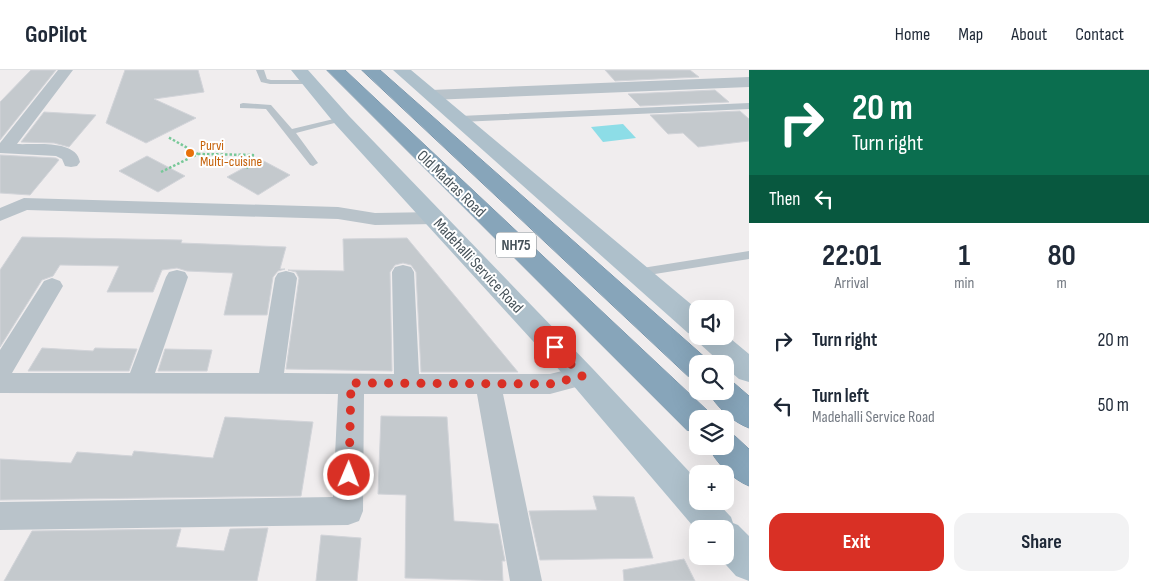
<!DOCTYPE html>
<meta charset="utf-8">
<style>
:root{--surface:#fff;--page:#f2f2f3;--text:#1f2937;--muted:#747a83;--line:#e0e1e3;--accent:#d93025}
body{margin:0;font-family:"Sofia Sans Condensed",sans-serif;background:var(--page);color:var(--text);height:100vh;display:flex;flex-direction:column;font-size:19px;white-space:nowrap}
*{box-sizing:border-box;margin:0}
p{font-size:16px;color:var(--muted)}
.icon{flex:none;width:28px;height:28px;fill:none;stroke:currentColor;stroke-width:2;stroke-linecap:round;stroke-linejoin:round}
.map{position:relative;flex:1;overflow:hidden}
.drawer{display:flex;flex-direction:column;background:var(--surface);width:400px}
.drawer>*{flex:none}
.guide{background:#0b6e4f;color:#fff;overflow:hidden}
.fabs{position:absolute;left:689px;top:230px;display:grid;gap:10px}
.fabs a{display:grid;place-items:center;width:45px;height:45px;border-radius:10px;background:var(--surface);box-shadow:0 5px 20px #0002;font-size:25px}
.pin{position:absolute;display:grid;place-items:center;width:42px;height:42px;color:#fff;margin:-21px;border-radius:10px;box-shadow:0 2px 8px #0006}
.me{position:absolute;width:55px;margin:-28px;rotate:1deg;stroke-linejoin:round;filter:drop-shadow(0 0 4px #0008)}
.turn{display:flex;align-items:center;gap:18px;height:105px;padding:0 20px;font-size:22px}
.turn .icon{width:65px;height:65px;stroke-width:2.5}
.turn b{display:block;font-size:35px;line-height:42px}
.then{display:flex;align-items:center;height:48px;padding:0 20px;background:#0003;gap:10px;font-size:19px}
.eta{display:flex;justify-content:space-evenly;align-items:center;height:85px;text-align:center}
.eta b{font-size:30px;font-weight:700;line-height:35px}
.cta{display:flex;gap:10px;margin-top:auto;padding:10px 20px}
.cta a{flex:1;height:58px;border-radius:15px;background:var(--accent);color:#fff;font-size:20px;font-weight:700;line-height:58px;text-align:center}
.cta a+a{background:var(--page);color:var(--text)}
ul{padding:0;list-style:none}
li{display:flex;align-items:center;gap:15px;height:65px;padding:0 20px}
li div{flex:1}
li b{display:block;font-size:19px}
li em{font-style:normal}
header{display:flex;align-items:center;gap:30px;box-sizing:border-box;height:70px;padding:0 25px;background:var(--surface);border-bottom:1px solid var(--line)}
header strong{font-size:24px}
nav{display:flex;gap:28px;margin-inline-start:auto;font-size:18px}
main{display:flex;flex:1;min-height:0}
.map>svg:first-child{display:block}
.water{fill:#8ddde7}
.building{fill:#c4c9cd;stroke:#d2d4d9}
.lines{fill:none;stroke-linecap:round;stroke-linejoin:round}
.highway-casing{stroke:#7390a6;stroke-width:1}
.path{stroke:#77c898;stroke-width:2.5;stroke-dasharray:2.5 2;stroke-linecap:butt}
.lane{fill:#b9c3ca;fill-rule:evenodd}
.street{fill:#b9c3ca;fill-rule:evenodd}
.primary{fill:#aec0cb;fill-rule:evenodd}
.highway{fill:#87a5ba;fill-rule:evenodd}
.route{stroke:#d93025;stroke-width:9;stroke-dasharray:0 16.2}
.food-dot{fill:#e8710a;stroke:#fff;stroke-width:2}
.labels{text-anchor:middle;stroke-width:4;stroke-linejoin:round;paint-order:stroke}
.far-food-label{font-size:14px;fill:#c56008;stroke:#fff;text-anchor:start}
.shield{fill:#fff;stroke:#7e878c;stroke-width:1}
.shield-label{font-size:15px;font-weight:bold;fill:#47535a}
.street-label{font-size:16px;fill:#47535a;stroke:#fff}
</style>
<header>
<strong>GoPilot</strong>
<nav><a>Home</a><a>Map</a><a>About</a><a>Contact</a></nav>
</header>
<main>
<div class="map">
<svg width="749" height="511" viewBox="0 0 749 511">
<rect width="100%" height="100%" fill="#f0edee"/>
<path class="water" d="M623,54L636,68L603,72L591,57Z"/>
<path class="building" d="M31,0H56L0,70V32Z
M125,0H198L204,22L154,29L196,48L146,73L106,53Z
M605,0H690L699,7L615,11Z
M715,20L729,32L640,36L628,24Z
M740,41L749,49V71L698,77L683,63L668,64L650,45Z
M44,42L96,45L69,77L54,73L21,72Z
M0,85L56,88L59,90L30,125L0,123Z
M147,86L185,106L158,122L119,101Z
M260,89L290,105L258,125L227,107Z
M22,167L182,170L181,173L286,177L280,199H285L278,201L273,207L267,245H224L233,203L187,201L177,198L162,200L153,222H107L119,196L60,195L53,206L42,210L0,277V200Z
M407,168L518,302H421L416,202L411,195L403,193L395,195L390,202L392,301L286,299L299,208L296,202L288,200L344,201L343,169Z
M42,278L93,281L95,278L137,279L129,301H28Z
M165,279L212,280L207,301H158Z
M381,346L447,347L454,451L498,454L505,491H502L503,511L405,508L406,425L378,424Z
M225,347L313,352L301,426L0,430V389L71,393L77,382L132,386L134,381L213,388Z
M593,426L634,427L653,488L540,490L529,441L597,440Z
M268,458L257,511H4L32,461L181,459L176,477L224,481L230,459Z
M321,465L361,468L357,511H316Z
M684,489L695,511H624L623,500Z"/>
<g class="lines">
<defs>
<path id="highway" d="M327,0H345L709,342L713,349H698V364L687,360Z
M362,0H380L708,290L710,294H698V309L688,306Z
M725,310L734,313L749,326V358C733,352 716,337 708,321H725Z
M725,363L735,366L749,379V416C732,409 716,393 708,376H725Z"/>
</defs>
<use href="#highway" class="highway-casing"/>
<path class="path" d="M198,84L253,85L246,100
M161,102L198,84L168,67"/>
<path class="lane" d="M256,0H264L267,9L271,10H310L314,12L310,14H270L261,12Z
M243,33L271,35L292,59L342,47L346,50L296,63L318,93L313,96L310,95L266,39L240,38V34Z
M749,33V39L460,52L456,49L460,46Z
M749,181V189L636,207L630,203L636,199Z"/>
<path class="street" d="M58,0H73L17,74C35,75 76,69 80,92L77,96L71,97L65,96L62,89L56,86L0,83V73Z
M749,7V17L431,30L426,28L423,25L426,22L431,20Z
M24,128L338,137L375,143L436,142L443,144L446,148L443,152L436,154L375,155L338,149L27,140L0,151V138Z
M403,195L411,197L414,202L419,304H550L582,296L591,299L595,306L591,313L550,324H503L542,511H510L477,324H364L363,441L359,451L348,455L0,460V432L333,427L338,324L0,323V280L44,211L52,208L60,211L63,216L12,303H130L166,207L169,202L177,200L185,202L188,207L155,303H259L275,208L278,203L286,201L294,203L297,208L284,303L394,304L392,202L395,197Z"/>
<path class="primary" d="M291,0H308L349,46L592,298L698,411V431H716L731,447L733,453L738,455L749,466V511L736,506L718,486H725V459H698V462L572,314L335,54Z
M393,0H411L698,240V266H725V264L749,284V312L739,309L725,297V294H722L699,273L696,265L688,263Z"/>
<use href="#highway" class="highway"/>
</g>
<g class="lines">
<path class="route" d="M349,405L351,313L550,314L582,306L555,277"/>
</g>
<circle class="food-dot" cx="190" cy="83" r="5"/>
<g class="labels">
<g class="far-food-label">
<text x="200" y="80">Purvi<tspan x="200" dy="16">Multi-cuisine</tspan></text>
</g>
<rect class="shield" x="496" y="162.5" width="40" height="25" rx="4"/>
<g class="shield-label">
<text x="516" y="180">NH75</text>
</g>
<g class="street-label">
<text transform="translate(452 113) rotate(44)" y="6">Old Madras Road</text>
<text transform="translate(479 195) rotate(47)" y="6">Madehalli Service Road</text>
</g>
</g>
</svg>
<div class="fabs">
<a><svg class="icon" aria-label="sound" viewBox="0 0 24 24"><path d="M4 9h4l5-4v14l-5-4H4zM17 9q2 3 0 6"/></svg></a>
<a><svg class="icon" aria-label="search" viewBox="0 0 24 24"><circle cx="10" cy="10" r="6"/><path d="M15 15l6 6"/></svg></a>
<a><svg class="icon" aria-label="layers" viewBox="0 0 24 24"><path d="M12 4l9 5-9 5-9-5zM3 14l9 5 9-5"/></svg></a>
<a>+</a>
<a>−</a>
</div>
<div class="pin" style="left:555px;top:277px;background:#d93025"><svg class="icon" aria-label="arrive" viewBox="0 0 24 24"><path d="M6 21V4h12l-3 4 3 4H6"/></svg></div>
<svg class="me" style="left:349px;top:405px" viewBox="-20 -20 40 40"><circle r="17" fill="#d93025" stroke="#fff" stroke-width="3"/><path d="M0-11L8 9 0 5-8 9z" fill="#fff"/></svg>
</div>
<section class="drawer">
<div class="guide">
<div class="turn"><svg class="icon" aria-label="right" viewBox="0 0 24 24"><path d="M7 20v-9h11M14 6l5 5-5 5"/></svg><div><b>20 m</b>Turn right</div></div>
<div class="then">Then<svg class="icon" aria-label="left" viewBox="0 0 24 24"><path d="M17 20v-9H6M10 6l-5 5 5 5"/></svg></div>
</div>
<div class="eta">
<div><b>22:01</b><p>Arrival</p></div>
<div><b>1</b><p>min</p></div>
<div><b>80</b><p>m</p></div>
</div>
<ul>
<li><svg class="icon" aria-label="right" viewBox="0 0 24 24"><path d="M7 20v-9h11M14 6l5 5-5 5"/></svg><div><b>Turn right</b></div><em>20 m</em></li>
<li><svg class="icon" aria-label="left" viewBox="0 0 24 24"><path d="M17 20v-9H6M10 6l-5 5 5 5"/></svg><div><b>Turn left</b><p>Madehalli Service Road</p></div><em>50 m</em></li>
</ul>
<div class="cta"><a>Exit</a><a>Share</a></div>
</section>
</main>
